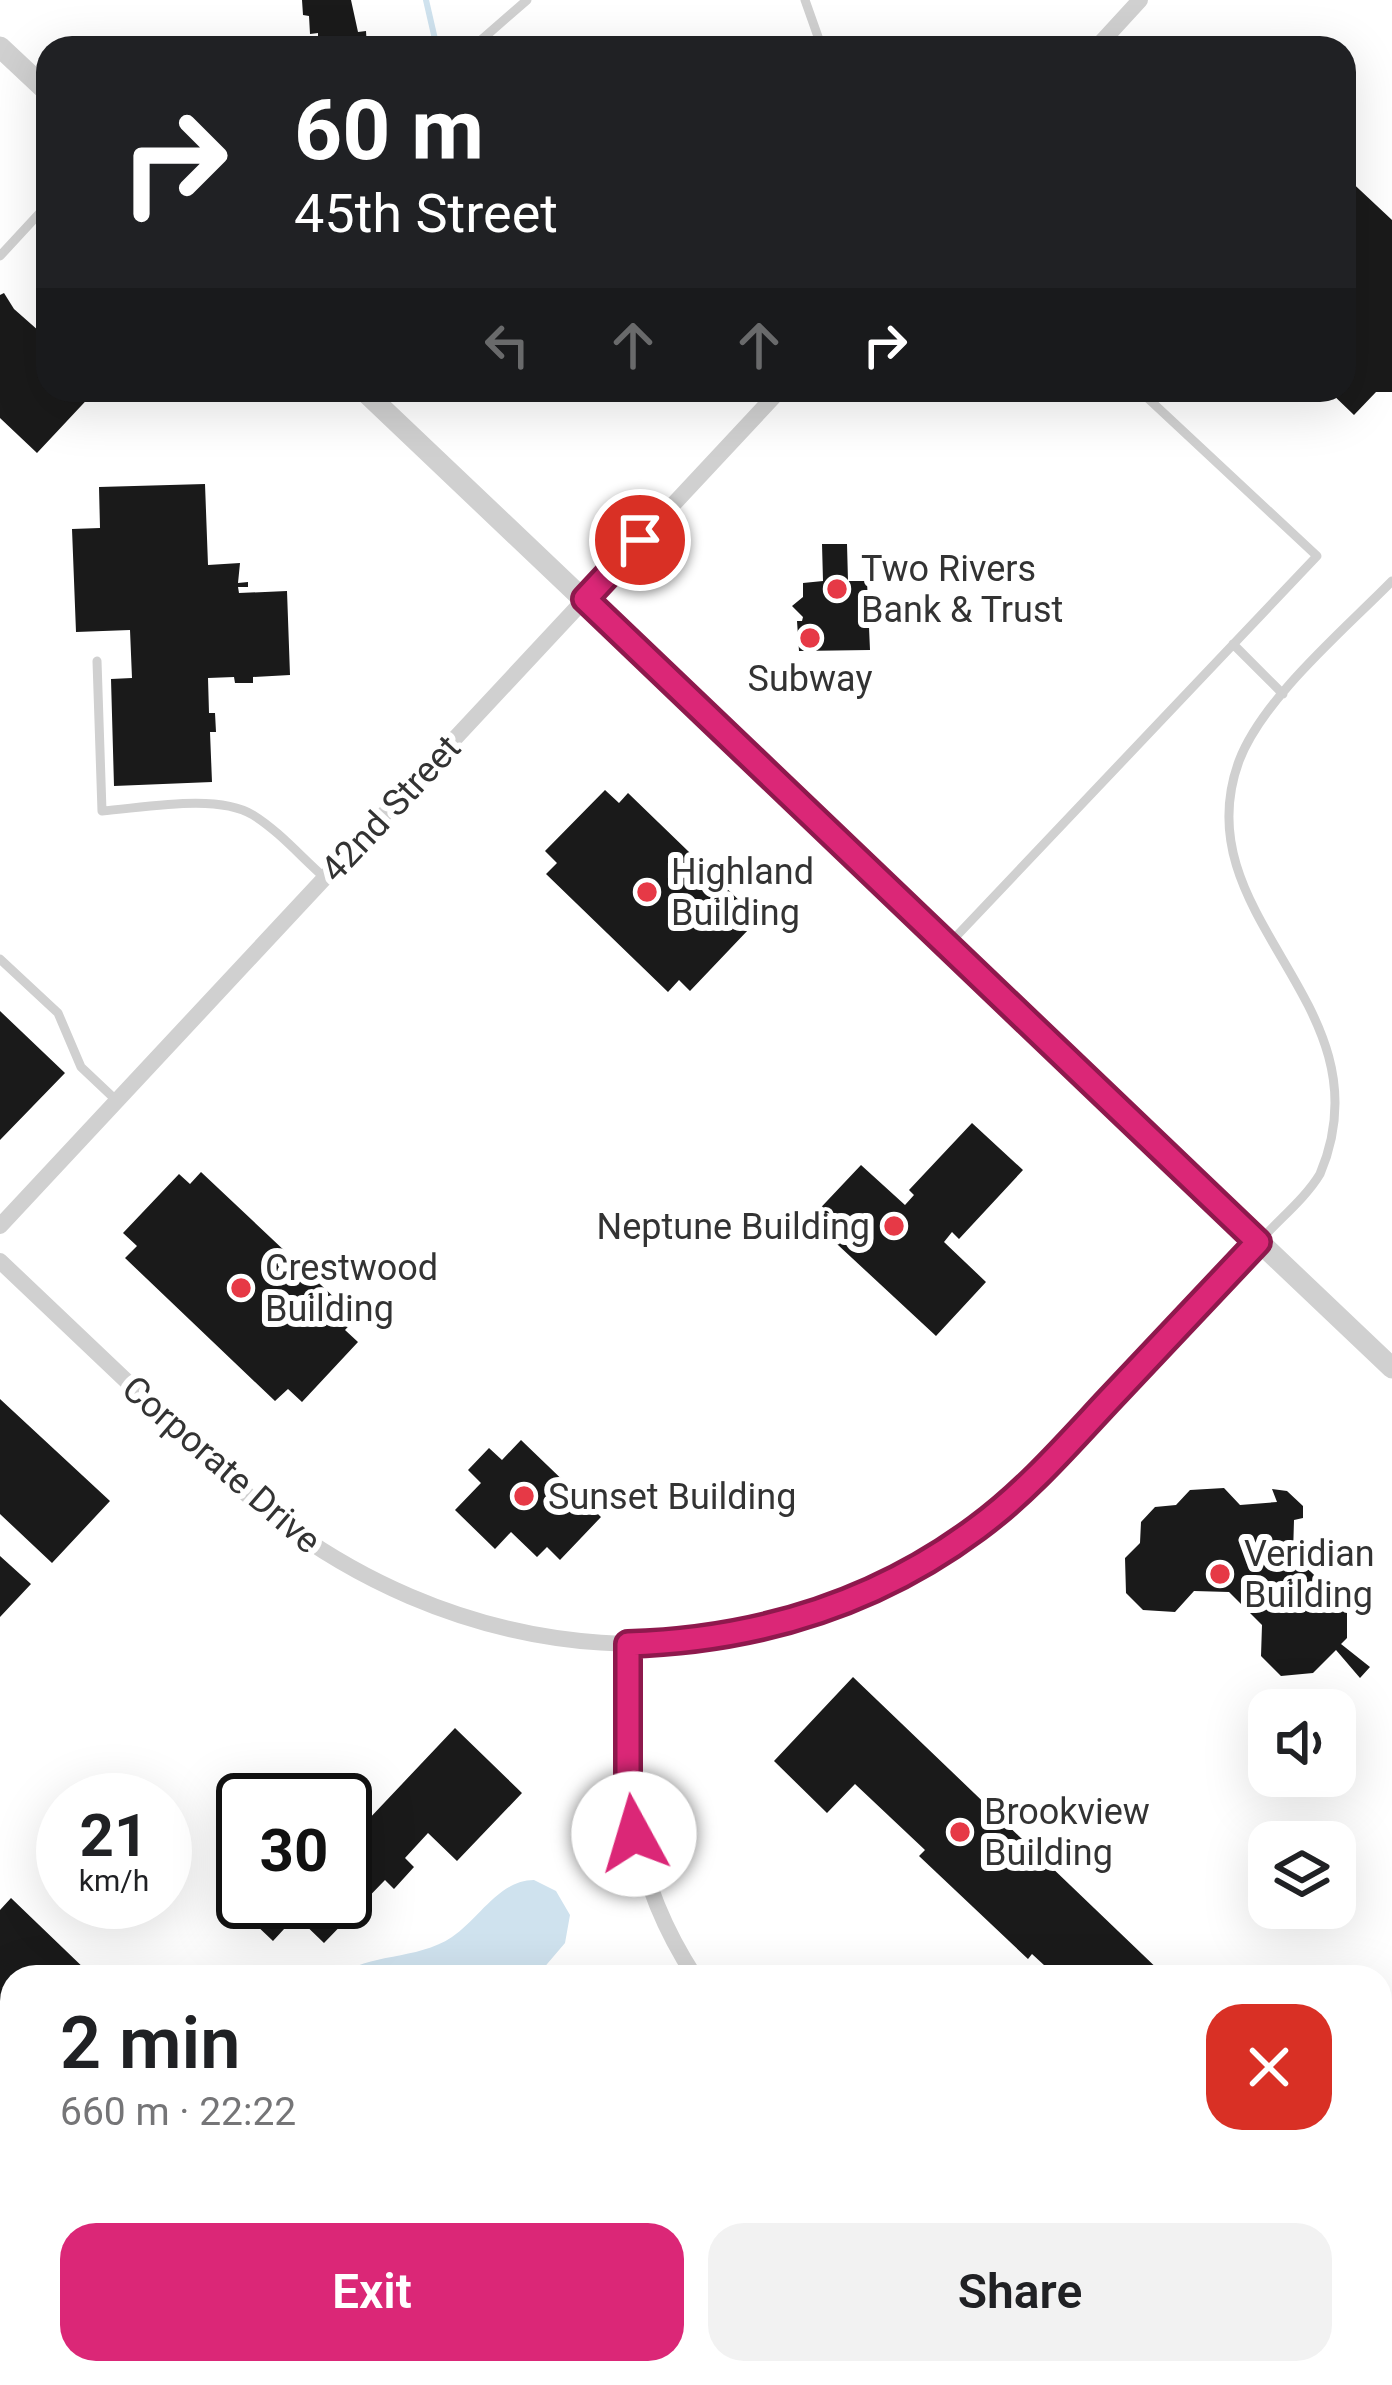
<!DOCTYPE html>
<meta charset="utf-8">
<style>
:root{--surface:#fff;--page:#f2f2f2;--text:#202124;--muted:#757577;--accent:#db2777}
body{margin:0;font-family:Roboto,sans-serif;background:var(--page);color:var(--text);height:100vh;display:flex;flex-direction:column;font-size:45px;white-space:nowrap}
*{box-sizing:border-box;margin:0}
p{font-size:39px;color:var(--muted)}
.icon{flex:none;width:66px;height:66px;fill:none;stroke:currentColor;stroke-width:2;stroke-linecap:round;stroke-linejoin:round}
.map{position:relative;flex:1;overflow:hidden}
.sheet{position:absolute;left:0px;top:1965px;width:1392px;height:420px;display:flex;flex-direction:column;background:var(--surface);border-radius:36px 36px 0 0;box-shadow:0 12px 48px #0002}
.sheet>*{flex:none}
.banner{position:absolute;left:36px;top:36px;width:1320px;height:366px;border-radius:36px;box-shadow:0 12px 48px #0002;background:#202124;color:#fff;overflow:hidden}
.tools{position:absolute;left:1248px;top:1689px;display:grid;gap:24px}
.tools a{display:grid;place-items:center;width:108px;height:108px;border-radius:24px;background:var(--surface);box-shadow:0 12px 48px #0002;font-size:60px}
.speed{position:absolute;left:36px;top:1773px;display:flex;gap:24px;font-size:60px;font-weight:700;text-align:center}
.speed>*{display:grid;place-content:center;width:156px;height:156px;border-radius:50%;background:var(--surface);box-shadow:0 12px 48px #0002;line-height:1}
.speed small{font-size:30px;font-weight:400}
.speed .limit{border:6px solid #111;border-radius:18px;background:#fff;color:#111}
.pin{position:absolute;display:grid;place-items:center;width:102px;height:102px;color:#fff;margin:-51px;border:6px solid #fff;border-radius:50%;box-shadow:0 3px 12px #0007}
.me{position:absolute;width:132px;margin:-66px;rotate:354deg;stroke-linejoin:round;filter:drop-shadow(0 0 9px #0008)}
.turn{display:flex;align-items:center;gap:42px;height:252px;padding:0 60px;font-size:54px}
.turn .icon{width:156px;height:156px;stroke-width:2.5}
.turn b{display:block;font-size:84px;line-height:102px}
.lanes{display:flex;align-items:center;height:114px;padding:0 60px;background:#0003;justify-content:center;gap:60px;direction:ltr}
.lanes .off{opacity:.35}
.round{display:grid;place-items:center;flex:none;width:126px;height:126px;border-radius:36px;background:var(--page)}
.head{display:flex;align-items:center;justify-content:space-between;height:204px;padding:0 60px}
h1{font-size:72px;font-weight:600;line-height:90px}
.action{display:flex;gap:24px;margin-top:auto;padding:24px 60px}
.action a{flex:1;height:138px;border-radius:36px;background:var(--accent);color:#fff;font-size:48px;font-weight:600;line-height:138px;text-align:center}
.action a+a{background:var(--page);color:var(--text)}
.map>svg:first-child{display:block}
.water{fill:#cfe2ee}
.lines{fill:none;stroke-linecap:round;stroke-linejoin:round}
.stream{stroke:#cfe2ee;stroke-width:6}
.building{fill:#1a1a1a}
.service{stroke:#d0d0d0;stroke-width:9}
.minor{stroke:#d0d0d0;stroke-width:16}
.tertiary{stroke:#d0d0d0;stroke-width:21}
.secondary{stroke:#bdbdbd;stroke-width:24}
.route-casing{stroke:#8e194d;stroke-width:30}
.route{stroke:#db2777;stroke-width:21}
.poi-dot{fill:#e63946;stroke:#fff;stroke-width:4.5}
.labels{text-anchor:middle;stroke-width:12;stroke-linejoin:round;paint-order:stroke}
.poi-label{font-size:36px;fill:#333;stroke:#fff;text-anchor:start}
.street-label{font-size:36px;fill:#333;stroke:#fff}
</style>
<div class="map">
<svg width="1392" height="2385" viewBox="0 0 1392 2385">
<rect width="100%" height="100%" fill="#fff"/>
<path class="water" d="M534,1880L556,1891L570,1915L565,1943L536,1977H338C369,1952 416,1961 452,1937C479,1919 499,1880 534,1880Z"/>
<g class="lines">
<path class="stream" d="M426,0L437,48"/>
</g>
<path class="building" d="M302,0H351L358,32L366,31L367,48H318V33L310,34L309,16L303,15Z
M295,40V48H238L237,41Z
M1344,175L1392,220V392H1376L1354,415L1328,390H1344Z
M4,293L14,309L48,339V390H96L37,453L0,418V295Z
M205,484L208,565L240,563L238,583L248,582V587H238L239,593L287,591L290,675L253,677V683H235L234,677L208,678L209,713H215L216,732H210L212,782L114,786L111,679L132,678L130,630L76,632L72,529L100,528L99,487Z
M822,544H847L848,581H867L870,650L799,651L797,621H802L803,617L792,606L803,597V583L823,581Z
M605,790L619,803L628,793L748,909L737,918L749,929L690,991L679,980L668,992L546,874L557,863L545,851Z
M0,1011L65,1073L0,1140Z
M972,1123L1023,1170L959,1239L952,1232L944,1242L986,1282L936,1336L810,1219L861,1165L905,1205L914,1195L909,1190Z
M201,1172L356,1318L345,1330L358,1342L302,1402L288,1389L275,1401L125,1258L137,1246L123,1233L179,1174L190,1184Z
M0,1399L110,1501L52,1563L0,1514Z
M521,1440L601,1517L560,1560L547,1547L537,1557L511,1532L495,1549L455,1510L481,1483L468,1470L489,1448L502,1460Z
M1224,1488L1240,1505L1277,1502L1272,1489L1287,1491L1303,1506V1518L1294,1520L1293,1555L1347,1606V1638L1341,1644L1370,1667L1360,1678L1336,1650L1313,1673L1281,1676L1261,1656L1262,1625L1229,1592L1194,1591L1175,1612L1143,1610L1126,1593L1125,1558L1140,1543L1141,1522L1155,1507L1176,1505L1190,1490Z
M0,1556L31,1584L0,1617Z
M853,1677L1166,1977H1057L1032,1954L1028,1959L919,1856L925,1850L855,1784L827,1813L774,1761Z
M455,1728L522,1793L457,1861L428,1833L405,1858L414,1867L394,1889L385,1880L324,1943L296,1916L273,1941L234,1904L243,1895V1902H345V1826L358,1812L367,1821Z
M11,1898L90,1974L12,1977V2054L0,2067V1910Z"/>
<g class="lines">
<path class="service" d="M805,0L822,48
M472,48L527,0
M0,256L48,204
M1233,644L1283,694
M97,661L102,811C143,808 217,793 253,815C279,831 302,858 325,878
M948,945L1317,556L1139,390
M0,959L58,1013L81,1067L117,1101
M1259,1242C1278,1220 1305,1199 1320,1174C1392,1004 1181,919 1239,761C1263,698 1344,630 1392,581
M311,2373L324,2385
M460,2373L473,2385
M905,2385L916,2373"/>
<path class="minor" d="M1096,48L1140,0
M0,1226L780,390
M0,1261L237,1486C449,1674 748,1702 979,1527C1027,1490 1068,1444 1109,1400C1159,1347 1209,1294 1259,1242
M628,1644C628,1775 620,1862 695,1977
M1380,2367L1392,2354
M1115,2373L1134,2385
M1363,2385L1374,2373"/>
<path class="tertiary" d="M0,47L48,92
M363,390L1392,1368"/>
<path class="secondary" d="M0,2301L12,2312
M19,2373L32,2385
M75,2373L88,2385"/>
</g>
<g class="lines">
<defs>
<path id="route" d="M634,1834L628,1784V1644C755,1640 875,1604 977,1528C1026,1492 1067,1445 1108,1401C1158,1348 1208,1295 1258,1242L585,599L640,540"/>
</defs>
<use href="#route" class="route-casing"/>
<use href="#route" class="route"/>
</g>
<g class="poi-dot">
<circle cx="837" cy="589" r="12"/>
<circle cx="810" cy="638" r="12"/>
<circle cx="647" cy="892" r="12"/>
<circle cx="894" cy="1226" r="12"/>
<circle cx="241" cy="1288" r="12"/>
<circle cx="524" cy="1496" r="12"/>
<circle cx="1220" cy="1574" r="12"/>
<circle cx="960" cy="1832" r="12"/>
</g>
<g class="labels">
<g class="poi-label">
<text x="861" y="581">Two Rivers<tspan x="861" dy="41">Bank &amp; Trust</tspan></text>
<text x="810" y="691" text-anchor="middle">Subway</text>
<text x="671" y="884">Highland<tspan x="671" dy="41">Building</tspan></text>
<text x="870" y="1239" text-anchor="end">Neptune Building</text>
<text x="265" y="1280">Crestwood<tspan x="265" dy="41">Building</tspan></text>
<text x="548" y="1509">Sunset Building</text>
<text x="1244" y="1566">Veridian<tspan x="1244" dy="41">Building</tspan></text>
<text x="984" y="1824">Brookview<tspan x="984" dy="41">Building</tspan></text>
</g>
<g class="street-label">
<text transform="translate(390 808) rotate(-47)" y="13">42nd Street</text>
<text transform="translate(222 1464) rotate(41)" y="13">Corporate Drive</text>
</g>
</g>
</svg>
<div class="tools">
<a><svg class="icon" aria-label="sound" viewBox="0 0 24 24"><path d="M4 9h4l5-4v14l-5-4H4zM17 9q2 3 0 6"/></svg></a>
<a><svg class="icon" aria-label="layers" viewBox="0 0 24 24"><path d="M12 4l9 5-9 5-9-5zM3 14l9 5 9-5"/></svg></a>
</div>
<div class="speed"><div>21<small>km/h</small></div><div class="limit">30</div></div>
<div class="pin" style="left:640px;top:540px;background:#d93025"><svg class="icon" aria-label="arrive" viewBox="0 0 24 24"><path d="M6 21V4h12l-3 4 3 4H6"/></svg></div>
<svg class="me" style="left:634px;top:1834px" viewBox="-20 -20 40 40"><circle r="19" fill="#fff"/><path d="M0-13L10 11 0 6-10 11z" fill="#db2777"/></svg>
<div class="banner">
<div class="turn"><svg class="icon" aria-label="right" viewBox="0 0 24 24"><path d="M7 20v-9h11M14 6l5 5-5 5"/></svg><div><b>60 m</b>45th Street</div></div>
<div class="lanes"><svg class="icon off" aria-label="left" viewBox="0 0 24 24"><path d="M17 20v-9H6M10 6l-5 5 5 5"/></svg><svg class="icon off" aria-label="ahead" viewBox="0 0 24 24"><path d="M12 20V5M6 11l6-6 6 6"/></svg><svg class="icon off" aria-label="ahead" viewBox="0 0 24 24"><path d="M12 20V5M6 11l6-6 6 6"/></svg><svg class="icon" aria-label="right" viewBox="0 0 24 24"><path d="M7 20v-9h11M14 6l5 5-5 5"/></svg></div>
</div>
<section class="sheet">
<div class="head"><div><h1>2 min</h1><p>660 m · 22:22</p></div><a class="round" style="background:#d93025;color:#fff"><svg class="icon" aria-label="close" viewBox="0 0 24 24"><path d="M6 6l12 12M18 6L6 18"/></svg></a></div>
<div class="action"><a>Exit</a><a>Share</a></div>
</section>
</div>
